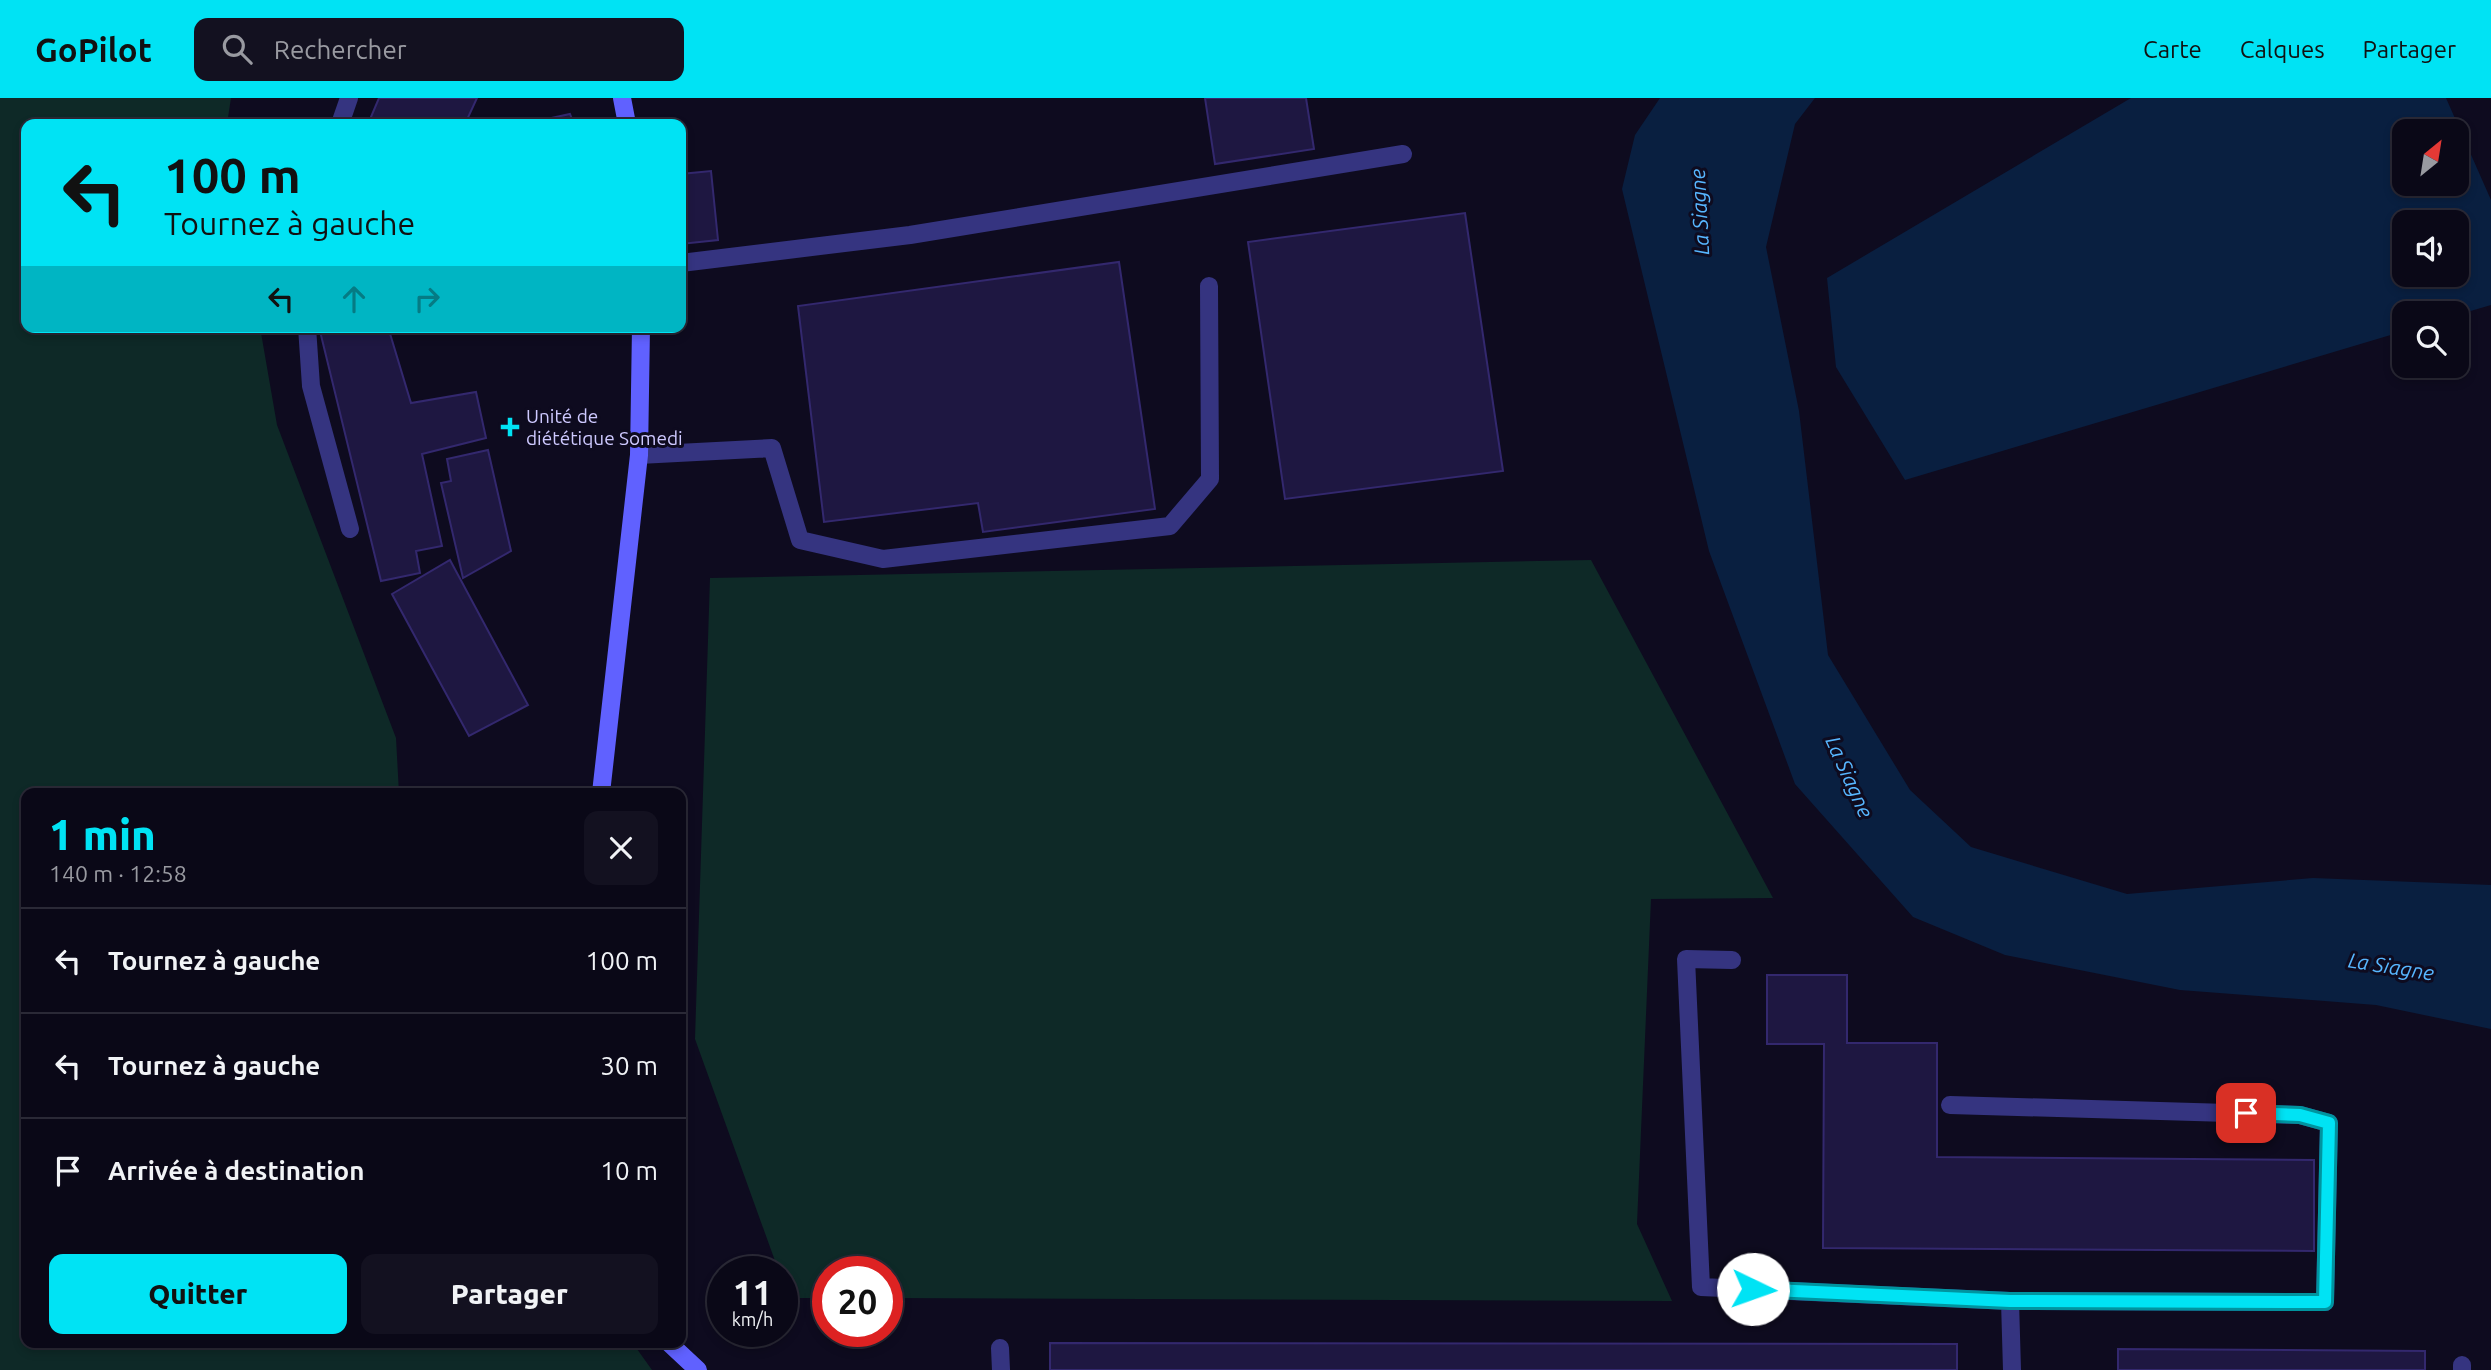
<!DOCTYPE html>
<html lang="fr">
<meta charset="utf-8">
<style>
:root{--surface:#0a0817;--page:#131120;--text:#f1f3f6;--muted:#999aa1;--line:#2a2936;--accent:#00e3f4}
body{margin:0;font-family:Ubuntu,sans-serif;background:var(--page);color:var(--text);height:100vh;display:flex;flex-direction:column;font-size:26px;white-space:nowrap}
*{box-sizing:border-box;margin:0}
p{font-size:23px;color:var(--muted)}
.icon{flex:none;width:38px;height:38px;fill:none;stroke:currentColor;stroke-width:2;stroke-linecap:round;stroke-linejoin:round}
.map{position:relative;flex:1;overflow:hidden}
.drawer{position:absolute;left:21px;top:690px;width:665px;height:560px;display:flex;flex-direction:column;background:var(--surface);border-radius:14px;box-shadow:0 4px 10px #0003,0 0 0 2px var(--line)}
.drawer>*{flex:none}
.banner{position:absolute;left:21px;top:21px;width:665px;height:214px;border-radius:14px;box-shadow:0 4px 10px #0003,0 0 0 2px var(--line);background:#00e3f4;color:#111;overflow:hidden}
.needle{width:46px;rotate:30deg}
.buttons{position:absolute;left:2392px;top:21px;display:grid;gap:14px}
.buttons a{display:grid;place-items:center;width:77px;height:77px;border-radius:14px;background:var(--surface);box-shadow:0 4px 10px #0003,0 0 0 2px var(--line);font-size:35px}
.speed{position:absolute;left:707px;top:1158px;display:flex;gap:14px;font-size:35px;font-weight:700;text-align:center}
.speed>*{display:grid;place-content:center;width:91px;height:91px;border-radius:50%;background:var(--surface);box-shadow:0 4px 10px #0003,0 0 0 2px var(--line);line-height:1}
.speed small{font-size:18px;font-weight:400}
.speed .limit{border:10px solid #d22;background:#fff;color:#111}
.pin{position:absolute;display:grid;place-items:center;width:60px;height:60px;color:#fff;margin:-30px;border-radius:14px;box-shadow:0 4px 10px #0006}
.me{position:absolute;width:77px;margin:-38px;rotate:93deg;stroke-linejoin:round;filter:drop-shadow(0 0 5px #0008)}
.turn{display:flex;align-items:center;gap:24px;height:147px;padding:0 28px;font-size:32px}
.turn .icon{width:91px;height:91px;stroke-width:2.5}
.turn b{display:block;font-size:49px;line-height:60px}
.lanes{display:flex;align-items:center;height:66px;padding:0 28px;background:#0003;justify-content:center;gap:35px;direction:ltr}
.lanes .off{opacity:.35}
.round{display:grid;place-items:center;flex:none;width:74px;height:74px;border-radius:14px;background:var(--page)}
.overview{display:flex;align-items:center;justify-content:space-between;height:119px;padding:0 28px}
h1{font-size:42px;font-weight:800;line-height:52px;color:var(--accent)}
.cta{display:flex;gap:14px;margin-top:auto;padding:14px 28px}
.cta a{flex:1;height:80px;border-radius:14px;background:var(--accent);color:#111;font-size:28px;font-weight:800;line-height:80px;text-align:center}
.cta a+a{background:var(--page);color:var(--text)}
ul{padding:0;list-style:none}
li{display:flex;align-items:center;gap:21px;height:105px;padding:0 28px;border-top:2px solid var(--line)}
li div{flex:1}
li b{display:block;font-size:26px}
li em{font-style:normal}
header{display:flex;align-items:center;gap:42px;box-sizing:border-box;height:98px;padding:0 35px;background:var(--accent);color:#111}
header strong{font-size:33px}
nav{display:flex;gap:38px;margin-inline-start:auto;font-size:24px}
.search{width:490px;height:63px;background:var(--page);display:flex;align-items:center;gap:18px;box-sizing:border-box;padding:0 24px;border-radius:14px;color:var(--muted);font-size:26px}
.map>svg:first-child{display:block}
.green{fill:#0e2927}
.water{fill:#091f40;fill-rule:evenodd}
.building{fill:#1e1741;stroke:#33286e;stroke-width:2}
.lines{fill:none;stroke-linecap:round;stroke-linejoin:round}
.lane{stroke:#353480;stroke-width:18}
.secondary{stroke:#6061ff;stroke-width:18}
.route-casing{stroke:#00949f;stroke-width:18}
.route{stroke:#00e3f4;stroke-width:12}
.poi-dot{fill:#00e3f4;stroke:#0e0b1f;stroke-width:2.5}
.labels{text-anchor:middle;stroke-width:6;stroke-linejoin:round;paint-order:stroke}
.poi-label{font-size:19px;fill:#cec9ff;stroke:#0e0b1f;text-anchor:start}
.water-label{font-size:21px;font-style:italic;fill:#57b6ff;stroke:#0e0b1f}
</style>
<header>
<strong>GoPilot</strong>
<div class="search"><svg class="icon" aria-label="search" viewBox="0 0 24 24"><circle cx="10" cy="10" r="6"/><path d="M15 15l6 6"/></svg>Rechercher</div>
<nav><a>Carte</a><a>Calques</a><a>Partager</a></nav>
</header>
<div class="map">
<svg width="2491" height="1272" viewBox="0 0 2491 1272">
<rect width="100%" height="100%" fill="#0e0b1f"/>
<path class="green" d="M0,0H231L227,26H26V229H260L277,327L396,640L399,695H26V1244H632L652,1272H0Z
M1591,462L1773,800L1651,801L1637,1126L1672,1203L887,1200V1174H828V1200H789L782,1174H779L695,941L710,480Z"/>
<path class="water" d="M1660,0H1815L1795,26L1766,149L1799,313L1828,557L1910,692L1971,749L2127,796L2313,780L2491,787V931L2376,907L2180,892L2005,857L1913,819L1795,686L1709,453L1622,91L1635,37Z
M2131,0H2446L2491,102V207L2457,217L2404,215V233L1905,382L1836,269L1827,180ZM2404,33H2457V86H2404ZM2404,124H2457V177H2404Z"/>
<path class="building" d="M379,0H477L465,26H368Z
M1205,0H1306L1314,51L1215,66Z
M570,16L574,26H551V20Z
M711,73L718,142L681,146V76Z
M1465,115L1503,373L1285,401L1248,144Z
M1119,164L1155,411L983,434L978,405L824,424L798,208Z
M319,229H388L411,305L476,294L486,340L422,356L442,448L416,453L420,475L381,483Z
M488,352L511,453L463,480L441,385L451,383L447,361Z
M450,462L528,607L469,638L392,496Z
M1767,877H1847V945H1937V1059L2314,1062V1153L1823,1150L1824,946H1767Z
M1050,1245L1957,1246V1272H1050Z
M2118,1251L2425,1253V1272H2118Z"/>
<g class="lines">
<path class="lane" d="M340,26L349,0
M681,165L910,137L1403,56
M307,229L311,288L350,431
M639,357L772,350L800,442L883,461L1170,428L1210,381L1209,188
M1732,862L1686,861L1701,1189L2010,1203L2012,1272
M1950,1007L2300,1017L2329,1025L2325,1204L2010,1203
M1000,1250L1001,1272
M2462,1272V1267"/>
<path class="secondary" d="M622,0L627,26
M601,695L639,357L641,229
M668,1244L698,1272"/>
</g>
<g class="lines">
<defs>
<path id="route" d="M1753,1191L2010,1203L2325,1204L2329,1025L2300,1017L2246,1015"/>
</defs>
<use href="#route" class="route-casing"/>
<use href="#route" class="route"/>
</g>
<path class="poi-dot" d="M506.5 318.5h7v7h7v7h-7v7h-7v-7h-7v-7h7z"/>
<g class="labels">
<g class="poi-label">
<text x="526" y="325">Unité de<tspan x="526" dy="22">diététique Somedi</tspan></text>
</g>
<g class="water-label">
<text transform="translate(1700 114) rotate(-93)" y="7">La Siagne</text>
<text transform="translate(1849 679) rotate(66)" y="7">La Siagne</text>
<text transform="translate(2391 869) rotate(9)" y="7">La Siagne</text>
</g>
</g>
</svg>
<div class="buttons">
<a><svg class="needle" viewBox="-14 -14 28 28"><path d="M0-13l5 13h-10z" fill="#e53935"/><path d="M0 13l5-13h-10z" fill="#999aa1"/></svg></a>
<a><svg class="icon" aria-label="sound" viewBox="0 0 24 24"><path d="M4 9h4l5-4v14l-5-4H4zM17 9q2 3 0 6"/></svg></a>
<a><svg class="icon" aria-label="search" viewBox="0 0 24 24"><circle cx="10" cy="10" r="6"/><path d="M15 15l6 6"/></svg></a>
</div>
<div class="speed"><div>11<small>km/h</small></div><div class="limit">20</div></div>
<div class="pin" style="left:2246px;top:1015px;background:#d93025"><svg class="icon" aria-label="arrive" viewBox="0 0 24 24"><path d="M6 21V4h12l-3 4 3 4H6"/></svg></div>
<svg class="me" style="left:1753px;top:1191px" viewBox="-20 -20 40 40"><circle r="19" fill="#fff"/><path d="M0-13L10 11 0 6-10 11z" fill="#00e3f4"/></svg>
<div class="banner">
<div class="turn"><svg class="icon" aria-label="left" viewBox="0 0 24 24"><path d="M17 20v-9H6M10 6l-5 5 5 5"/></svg><div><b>100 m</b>Tournez à gauche</div></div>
<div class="lanes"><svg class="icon" aria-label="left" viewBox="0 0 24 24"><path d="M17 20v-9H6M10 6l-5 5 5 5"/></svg><svg class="icon off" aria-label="ahead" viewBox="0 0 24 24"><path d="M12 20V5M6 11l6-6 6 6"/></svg><svg class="icon off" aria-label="right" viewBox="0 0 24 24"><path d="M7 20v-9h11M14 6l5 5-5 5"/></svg></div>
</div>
<section class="drawer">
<div class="overview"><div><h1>1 min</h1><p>140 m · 12:58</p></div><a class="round"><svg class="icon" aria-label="close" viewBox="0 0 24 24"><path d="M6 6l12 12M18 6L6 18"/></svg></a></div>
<ul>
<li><svg class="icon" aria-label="left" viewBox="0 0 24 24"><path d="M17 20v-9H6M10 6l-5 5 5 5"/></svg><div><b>Tournez à gauche</b></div><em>100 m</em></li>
<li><svg class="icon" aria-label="left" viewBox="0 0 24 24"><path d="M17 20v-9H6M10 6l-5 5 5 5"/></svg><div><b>Tournez à gauche</b></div><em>30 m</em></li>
<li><svg class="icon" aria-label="arrive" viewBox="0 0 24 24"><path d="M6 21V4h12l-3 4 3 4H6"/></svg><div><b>Arrivée à destination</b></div><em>10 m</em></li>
</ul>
<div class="cta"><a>Quitter</a><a>Partager</a></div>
</section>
</div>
